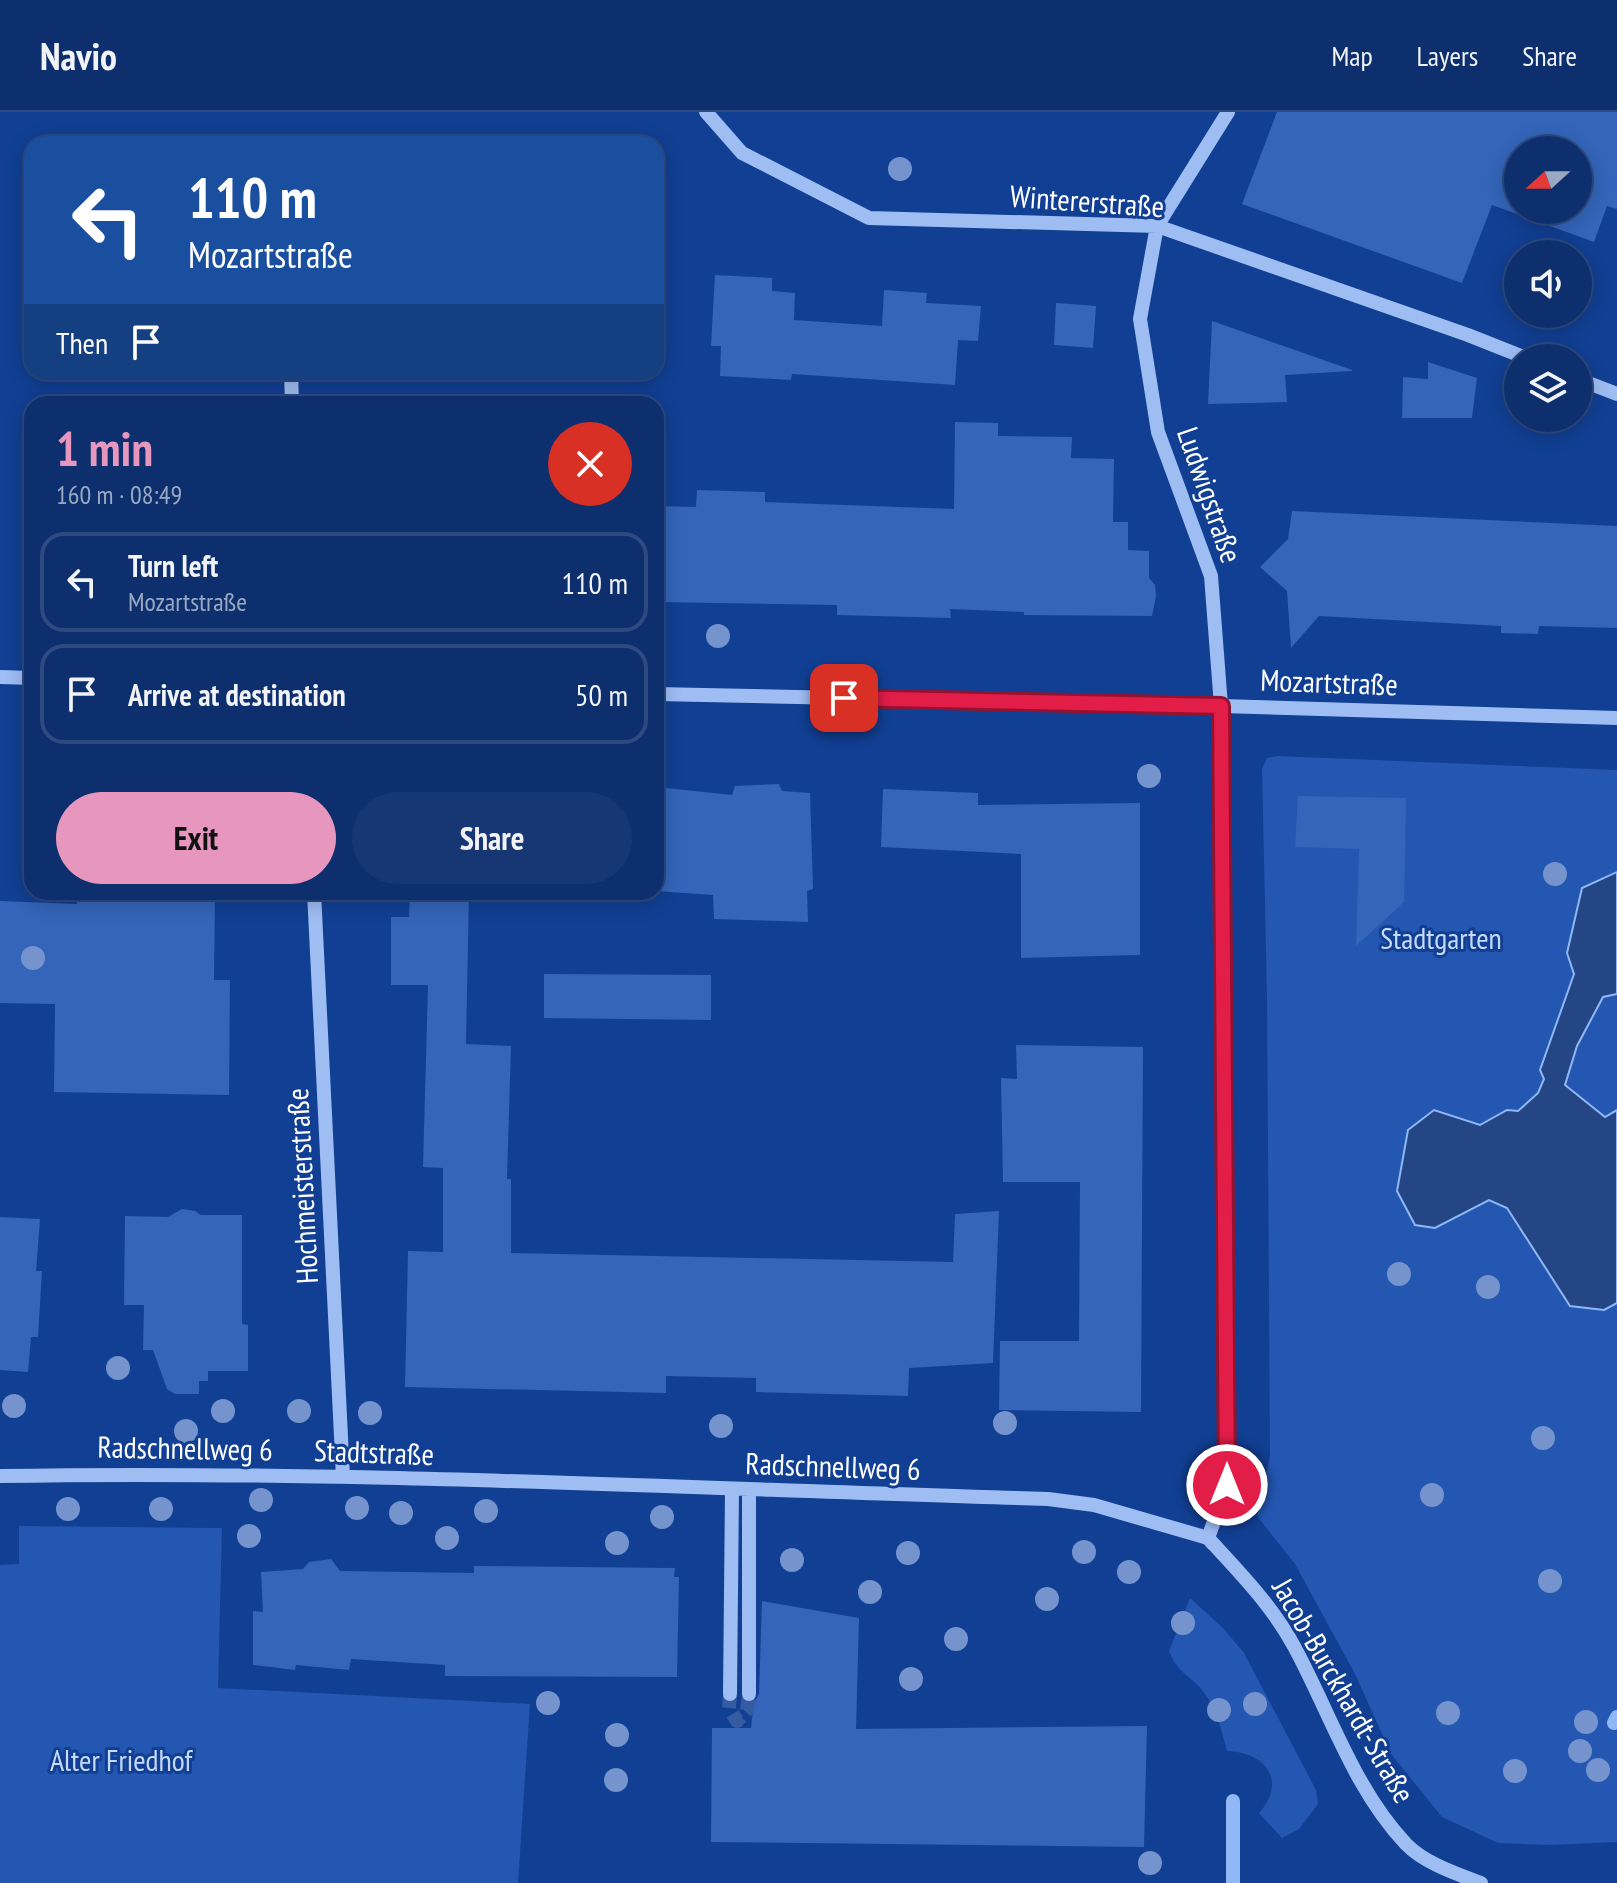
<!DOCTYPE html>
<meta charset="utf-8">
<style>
:root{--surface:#0d2f6e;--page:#163773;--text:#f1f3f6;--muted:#9aa9c2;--line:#2d4a81;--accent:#e797bd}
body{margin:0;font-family:"PT Sans Narrow",sans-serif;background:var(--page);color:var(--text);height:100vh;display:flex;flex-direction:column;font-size:30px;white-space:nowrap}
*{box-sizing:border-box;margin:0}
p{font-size:26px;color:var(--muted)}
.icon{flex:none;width:44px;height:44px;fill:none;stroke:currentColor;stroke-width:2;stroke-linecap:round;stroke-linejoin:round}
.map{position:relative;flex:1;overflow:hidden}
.sheet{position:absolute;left:24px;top:284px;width:640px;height:504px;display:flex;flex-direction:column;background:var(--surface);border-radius:24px;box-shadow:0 4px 20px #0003,0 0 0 2px var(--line)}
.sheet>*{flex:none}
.top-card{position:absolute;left:24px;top:24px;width:640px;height:244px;border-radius:24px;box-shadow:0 4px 20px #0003,0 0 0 2px var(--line);background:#1a4fa0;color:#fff;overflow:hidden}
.needle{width:52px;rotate:249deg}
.controls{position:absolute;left:1504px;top:24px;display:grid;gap:16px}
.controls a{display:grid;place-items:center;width:88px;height:88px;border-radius:50%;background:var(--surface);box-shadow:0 4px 20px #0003,0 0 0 2px var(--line);font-size:40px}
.pin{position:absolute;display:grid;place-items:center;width:68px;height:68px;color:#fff;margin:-34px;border-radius:16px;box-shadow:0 4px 12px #0006}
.me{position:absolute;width:88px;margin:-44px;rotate:0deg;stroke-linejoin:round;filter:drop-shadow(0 0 6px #0008)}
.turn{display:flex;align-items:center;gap:28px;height:168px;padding:0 32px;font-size:36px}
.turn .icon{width:104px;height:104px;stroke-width:2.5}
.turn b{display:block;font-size:56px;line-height:68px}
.then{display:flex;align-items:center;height:76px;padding:0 32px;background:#0003;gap:16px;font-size:30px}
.round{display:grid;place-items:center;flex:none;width:84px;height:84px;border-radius:42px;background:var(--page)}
.summary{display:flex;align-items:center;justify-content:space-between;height:136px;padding:0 32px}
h1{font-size:48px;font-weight:700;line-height:60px;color:var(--accent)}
.action{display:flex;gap:16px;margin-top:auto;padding:16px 32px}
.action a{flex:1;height:92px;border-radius:48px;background:var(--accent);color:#111;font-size:32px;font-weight:700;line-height:92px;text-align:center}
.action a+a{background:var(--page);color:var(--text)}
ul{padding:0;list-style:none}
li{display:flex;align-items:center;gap:24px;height:100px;margin:0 16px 12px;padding:0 16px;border:4px solid var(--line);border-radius:24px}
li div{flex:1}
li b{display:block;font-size:30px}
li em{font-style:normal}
header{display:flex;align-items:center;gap:48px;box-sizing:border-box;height:112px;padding:0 40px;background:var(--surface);border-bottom:2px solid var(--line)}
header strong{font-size:38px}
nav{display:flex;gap:44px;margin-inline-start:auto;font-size:28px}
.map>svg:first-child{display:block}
.green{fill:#2357b2}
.water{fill:#244685;stroke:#90b7f6;stroke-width:2}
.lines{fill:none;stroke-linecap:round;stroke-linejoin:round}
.stream{stroke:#90b7f6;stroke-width:14}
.building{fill:#3465ba;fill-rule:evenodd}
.minor-tunnel{stroke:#355ca3;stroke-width:14;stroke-dasharray:14 7;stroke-linecap:butt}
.minor{stroke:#9ebdf3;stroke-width:14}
.tree{fill:#7594cd}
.route-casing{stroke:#92132f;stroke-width:20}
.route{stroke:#e11d48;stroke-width:14}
.labels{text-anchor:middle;stroke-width:6;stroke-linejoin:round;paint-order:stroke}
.street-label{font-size:30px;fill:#fff;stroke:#113f93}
.park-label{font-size:30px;fill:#c6dafd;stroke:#113f93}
</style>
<header>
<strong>Navio</strong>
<nav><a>Map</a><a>Layers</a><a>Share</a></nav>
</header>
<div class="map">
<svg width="1617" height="1771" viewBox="0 0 1617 1771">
<rect width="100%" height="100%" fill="#113f93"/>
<path class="green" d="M1278,644L1617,658V1730L1551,1733L1498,1731L1442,1705L1391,1642L1355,1562L1295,1452L1257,1404L1270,1344L1267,886L1262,657L1267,646Z
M19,1414L222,1416L218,1576L530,1592L518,1771H0V1453L19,1452Z
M1190,1486L1223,1516L1244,1541L1316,1678L1318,1692L1299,1717L1282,1726L1259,1701C1288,1669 1265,1640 1227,1639C1221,1617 1217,1596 1202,1578C1188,1561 1179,1563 1169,1539Z"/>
<path class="water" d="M1617,760V882L1603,885L1577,934L1565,973L1605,1005L1617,998V1191L1604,1198L1570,1194L1507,1096L1489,1088L1435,1116L1415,1113L1397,1079L1408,1018L1434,998L1480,1013L1507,998L1518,999L1538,981L1544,967L1540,958L1574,862L1567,841L1582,776Z"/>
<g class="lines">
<path class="stream" d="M1614,1611L1617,1605
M1233,1689V1771"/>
</g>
<path class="building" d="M1277,0H1617V97L1607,94L1594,130L1492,93L1462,171L1242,92ZM1518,38H1578V98H1518Z
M715,163L772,166V179L795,181L794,208L882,214L884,178L927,181L926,191L981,194L978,229L958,228L955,273L792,262L791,268L720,264L721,234H711Z
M1056,191L1096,194L1093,236L1054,233Z
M1212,209L1352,258V259L1285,263L1287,290L1208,292Z
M1428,250L1477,266L1472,306H1402L1403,265L1428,267Z
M955,310L998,311V324L1072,325L1071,346L1114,347L1113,410H1128V438L1149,439V466L1155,473L1156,484L1152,504L1024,503V500L950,497L951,506L837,503V493L656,490V394L696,395L697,378L765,380V390L954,397Z
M1292,399L1617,414V516L1539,514L1538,522L1501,521V514L1319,504L1291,536L1287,479L1260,455L1288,427Z
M779,672L782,679L810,681L813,777L807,779L808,810L714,807L713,783L656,779V675L732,683L735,674Z
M883,677L978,681V693L1140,691V843L1021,846V742L881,735Z
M1298,684L1406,686L1404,790L1356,834L1359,737L1295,735Z
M77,780H215L214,868H230L229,983L54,980L55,892L0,891V789L77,792Z
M410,780H469L466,932L511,934L507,1067H511V1141L953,1150L955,1102L999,1099L993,1251L909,1256L908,1284L756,1280V1266L666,1264V1281L405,1275L408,1139L443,1140V1056L423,1055L428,873H391V805H409Z
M544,862L711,863V908L544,906Z
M1016,933L1143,935L1141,1300L999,1298L1000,1229H1079L1080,1070H1003L1001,966L1017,967Z
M182,1097L195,1099L201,1103H242V1212L248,1213V1259H208V1269H199V1282H175L167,1277L153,1238H143L144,1193H124L125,1104L168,1105Z
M0,1105L40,1107L36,1159H42L38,1225H31L28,1260L0,1258Z
M331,1447L340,1459L474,1461V1454L675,1456L674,1465H679L677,1565L445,1564V1553L351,1547L349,1558L296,1553L295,1558L253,1553V1499L263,1500L261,1460L303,1457L309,1450Z
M762,1489L859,1506L856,1617L1147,1614L1144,1735L711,1730L712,1616H751L754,1591L759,1582Z"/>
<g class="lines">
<path class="minor-tunnel" d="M730,1582L729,1596L737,1609L747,1598L749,1582"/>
<path class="minor" d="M706,0L742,41L869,106L1157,114L1468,223L1526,246
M1228,0L1157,114L1140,207L1158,320L1211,464L1221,594L1227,1373L1208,1426C1240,1461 1272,1493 1295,1536C1330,1601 1354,1677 1406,1732C1424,1751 1457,1762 1481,1771
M291,260L292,292
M1578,267L1617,282
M0,565L32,566
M656,582L1221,594L1617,606
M314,780L343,1365
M0,1364C349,1358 699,1377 1048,1387L1094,1393L1208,1426L1213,1432
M749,1378V1582
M730,1582L732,1378"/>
</g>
<g class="tree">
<circle cx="900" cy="57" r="12"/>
<circle cx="718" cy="524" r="12"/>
<circle cx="1149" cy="664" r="12"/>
<circle cx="1555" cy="762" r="12"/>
<circle cx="33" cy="846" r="12"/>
<circle cx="1399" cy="1162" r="12"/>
<circle cx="1488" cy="1175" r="12"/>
<circle cx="118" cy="1256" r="12"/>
<circle cx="14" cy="1294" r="12"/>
<circle cx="223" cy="1299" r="12"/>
<circle cx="299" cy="1299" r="12"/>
<circle cx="370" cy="1301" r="12"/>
<circle cx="1005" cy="1311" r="12"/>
<circle cx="721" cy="1314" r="12"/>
<circle cx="186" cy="1319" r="12"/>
<circle cx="1543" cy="1326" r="12"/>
<circle cx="1432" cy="1383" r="12"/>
<circle cx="261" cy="1388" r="12"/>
<circle cx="357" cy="1396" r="12"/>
<circle cx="68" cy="1397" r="12"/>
<circle cx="161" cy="1397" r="12"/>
<circle cx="486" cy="1399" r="12"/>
<circle cx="401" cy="1401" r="12"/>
<circle cx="662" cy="1405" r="12"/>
<circle cx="249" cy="1424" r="12"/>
<circle cx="447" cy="1426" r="12"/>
<circle cx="617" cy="1431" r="12"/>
<circle cx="1084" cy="1440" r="12"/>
<circle cx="908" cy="1441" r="12"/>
<circle cx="792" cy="1448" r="12"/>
<circle cx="1129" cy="1460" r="12"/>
<circle cx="1550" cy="1469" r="12"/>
<circle cx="870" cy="1480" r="12"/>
<circle cx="1047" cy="1487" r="12"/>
<circle cx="1183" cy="1511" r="12"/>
<circle cx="956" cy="1527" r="12"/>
<circle cx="911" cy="1567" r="12"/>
<circle cx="548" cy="1591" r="12"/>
<circle cx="1255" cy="1592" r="12"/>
<circle cx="1219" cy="1598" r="12"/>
<circle cx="1448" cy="1601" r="12"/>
<circle cx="1586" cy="1610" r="12"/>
<circle cx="617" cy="1623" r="12"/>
<circle cx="1580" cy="1639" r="12"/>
<circle cx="1598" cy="1658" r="12"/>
<circle cx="1515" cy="1659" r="12"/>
<circle cx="616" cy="1668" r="12"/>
<circle cx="1150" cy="1751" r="12"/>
</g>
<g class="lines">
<defs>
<path id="route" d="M844,586L1221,594L1227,1373"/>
</defs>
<use href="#route" class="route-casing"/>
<use href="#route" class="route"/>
</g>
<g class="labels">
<g class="street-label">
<text transform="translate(1087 90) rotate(4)" y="10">Wintererstraße</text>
<text transform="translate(1209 383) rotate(71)" y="10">Ludwigstraße</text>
<text transform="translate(1329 571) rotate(2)" y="10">Mozartstraße</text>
<text transform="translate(303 1074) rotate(-93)" y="10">Hochmeisterstraße</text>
<text transform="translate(185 1337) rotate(1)" y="10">Radschnellweg 6</text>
<text transform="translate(374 1341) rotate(2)" y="10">Stadtstraße</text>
<text transform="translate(833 1355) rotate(2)" y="10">Radschnellweg 6</text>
<text transform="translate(1343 1579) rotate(60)" y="10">Jacob-Burckhardt-Straße</text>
</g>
<g class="park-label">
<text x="1441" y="837">Stadtgarten</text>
<text x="121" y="1659">Alter Friedhof</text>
</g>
</g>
</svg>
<div class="controls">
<a><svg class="needle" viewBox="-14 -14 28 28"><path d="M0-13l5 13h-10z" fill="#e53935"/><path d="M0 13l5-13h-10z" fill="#9aa9c2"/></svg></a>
<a><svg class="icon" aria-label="sound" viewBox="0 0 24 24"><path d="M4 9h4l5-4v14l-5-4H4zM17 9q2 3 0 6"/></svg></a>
<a><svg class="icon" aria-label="layers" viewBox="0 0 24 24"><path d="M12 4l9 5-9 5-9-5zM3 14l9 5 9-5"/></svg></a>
</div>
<div class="pin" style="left:844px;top:586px;background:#d93025"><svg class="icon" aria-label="arrive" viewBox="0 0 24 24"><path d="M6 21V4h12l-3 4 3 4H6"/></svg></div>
<svg class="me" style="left:1227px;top:1373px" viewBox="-20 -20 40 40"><circle r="17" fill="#e11d48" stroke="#fff" stroke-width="3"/><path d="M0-11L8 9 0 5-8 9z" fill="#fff"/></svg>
<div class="top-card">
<div class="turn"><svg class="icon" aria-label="left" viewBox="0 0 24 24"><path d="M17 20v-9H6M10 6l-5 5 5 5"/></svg><div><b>110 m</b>Mozartstraße</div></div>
<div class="then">Then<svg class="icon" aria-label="arrive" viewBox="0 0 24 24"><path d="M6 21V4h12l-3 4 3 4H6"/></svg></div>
</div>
<section class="sheet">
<div class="summary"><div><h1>1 min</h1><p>160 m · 08:49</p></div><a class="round" style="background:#d93025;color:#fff"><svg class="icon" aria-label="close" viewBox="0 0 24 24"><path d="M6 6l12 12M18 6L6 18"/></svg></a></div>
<ul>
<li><svg class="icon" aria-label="left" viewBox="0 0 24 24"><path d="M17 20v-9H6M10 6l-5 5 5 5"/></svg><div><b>Turn left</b><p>Mozartstraße</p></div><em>110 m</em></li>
<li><svg class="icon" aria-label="arrive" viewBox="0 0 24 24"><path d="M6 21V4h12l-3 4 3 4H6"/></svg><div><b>Arrive at destination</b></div><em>50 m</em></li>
</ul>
<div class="action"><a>Exit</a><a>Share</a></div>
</section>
</div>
